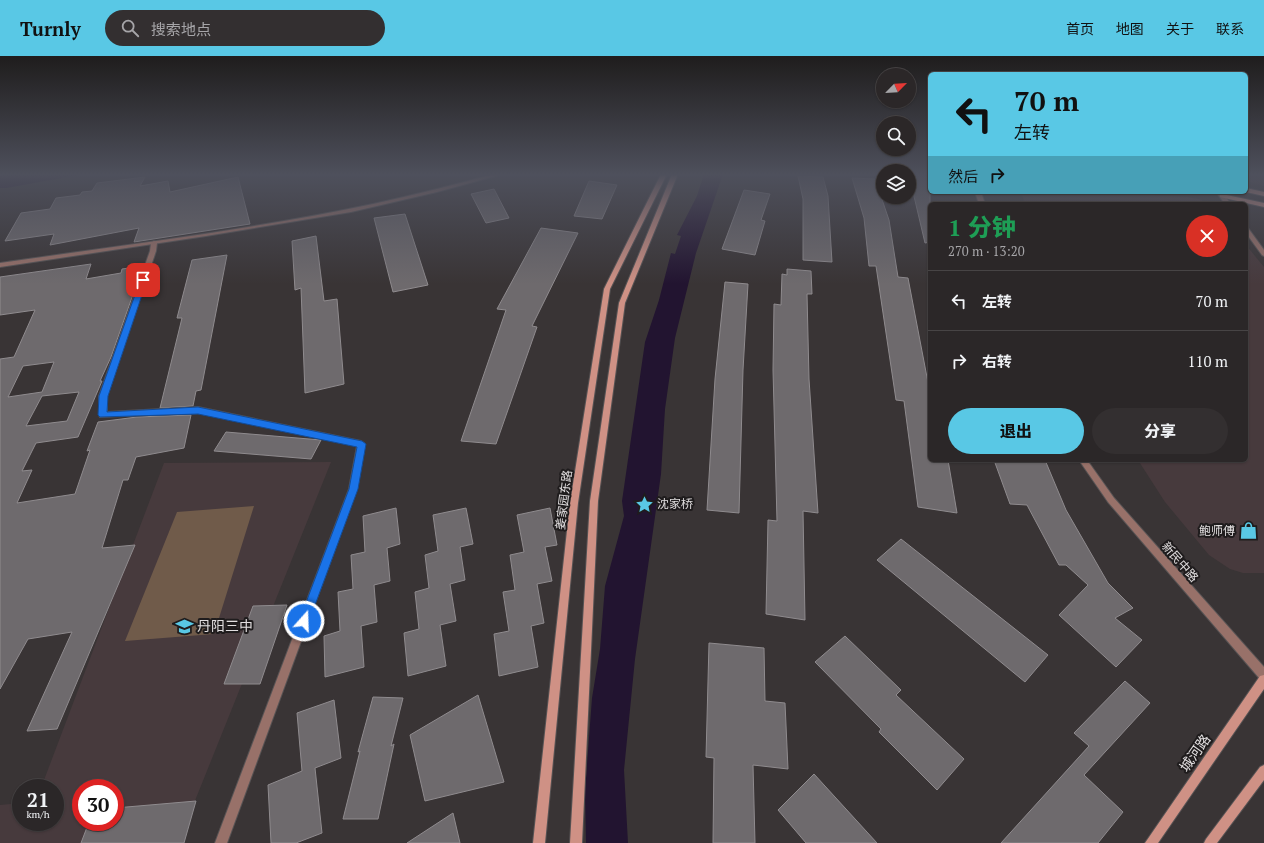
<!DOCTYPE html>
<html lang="zh">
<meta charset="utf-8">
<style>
:root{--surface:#2b2728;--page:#332f30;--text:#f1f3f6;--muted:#a6a5a8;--line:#474445;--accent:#59c8e5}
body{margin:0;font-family:"PT Serif","Noto Sans SC",serif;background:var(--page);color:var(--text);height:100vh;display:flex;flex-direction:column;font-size:15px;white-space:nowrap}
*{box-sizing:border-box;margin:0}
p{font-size:13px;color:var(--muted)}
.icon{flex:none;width:22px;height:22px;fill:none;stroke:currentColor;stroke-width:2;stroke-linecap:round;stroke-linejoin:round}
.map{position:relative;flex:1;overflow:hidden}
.sheet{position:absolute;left:928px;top:146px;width:320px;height:260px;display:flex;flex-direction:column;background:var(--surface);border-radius:6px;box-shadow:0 1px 3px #0004,0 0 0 1px var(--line)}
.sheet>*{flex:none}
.hud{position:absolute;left:928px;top:16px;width:320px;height:122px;border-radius:6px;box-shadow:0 1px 3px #0004,0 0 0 1px var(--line);background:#59c8e5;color:#111;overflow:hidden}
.needle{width:26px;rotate:66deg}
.fabs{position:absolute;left:876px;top:12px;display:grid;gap:8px}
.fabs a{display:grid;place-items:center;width:40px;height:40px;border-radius:50%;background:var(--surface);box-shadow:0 1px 3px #0004,0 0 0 1px var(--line);font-size:20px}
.speed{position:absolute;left:12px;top:723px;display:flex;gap:8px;font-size:20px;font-weight:700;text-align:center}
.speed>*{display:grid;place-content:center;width:52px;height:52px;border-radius:50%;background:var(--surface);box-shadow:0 1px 3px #0004,0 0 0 1px var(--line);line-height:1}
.speed small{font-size:10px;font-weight:400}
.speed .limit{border:6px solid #d22;background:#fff;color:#111}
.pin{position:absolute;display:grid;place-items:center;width:34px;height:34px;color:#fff;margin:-17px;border-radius:8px;box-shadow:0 2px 6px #0006}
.me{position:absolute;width:44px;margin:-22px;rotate:20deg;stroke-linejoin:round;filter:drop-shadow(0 0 3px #0008)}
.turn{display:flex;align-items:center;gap:14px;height:84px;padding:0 20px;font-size:18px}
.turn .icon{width:52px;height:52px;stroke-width:2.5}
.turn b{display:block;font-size:28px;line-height:34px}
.then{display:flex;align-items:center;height:38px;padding:0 20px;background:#0003;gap:8px;font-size:15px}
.round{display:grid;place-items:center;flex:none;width:42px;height:42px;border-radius:21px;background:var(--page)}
.head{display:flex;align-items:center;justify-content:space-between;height:68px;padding:0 20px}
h1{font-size:24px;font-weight:800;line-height:30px;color:#1e9e55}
.button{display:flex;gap:8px;margin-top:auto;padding:8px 20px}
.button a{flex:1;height:46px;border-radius:24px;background:var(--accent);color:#111;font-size:16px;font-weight:800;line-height:46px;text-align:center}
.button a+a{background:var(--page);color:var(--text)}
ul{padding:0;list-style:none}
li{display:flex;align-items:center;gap:12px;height:60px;padding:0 20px;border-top:1px solid var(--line)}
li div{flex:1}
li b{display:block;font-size:15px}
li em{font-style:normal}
header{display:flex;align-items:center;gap:24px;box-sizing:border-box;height:56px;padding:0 20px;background:var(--accent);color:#111}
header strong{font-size:19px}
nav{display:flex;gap:22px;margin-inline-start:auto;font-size:14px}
.search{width:280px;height:36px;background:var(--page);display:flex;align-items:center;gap:10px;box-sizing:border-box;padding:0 14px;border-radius:22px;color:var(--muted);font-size:15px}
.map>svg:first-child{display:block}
.built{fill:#473a3d;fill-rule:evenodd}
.green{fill:#705b4a}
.water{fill:#221430}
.building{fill:#6e6a6d;stroke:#8f8b8e;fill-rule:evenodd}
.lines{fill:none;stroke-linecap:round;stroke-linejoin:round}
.minor-casing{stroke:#575354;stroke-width:2}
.tertiary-casing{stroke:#575354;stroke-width:2}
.secondary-casing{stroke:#575354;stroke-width:2}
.minor{fill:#987169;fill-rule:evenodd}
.tertiary{fill:#987169;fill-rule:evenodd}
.secondary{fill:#cf9185;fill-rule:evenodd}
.route{fill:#1a73e8;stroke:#114b97}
.labels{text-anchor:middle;stroke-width:4;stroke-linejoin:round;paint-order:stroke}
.street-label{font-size:12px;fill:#e1dedf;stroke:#1f1c1d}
.poi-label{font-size:12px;fill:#e1dedf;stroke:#1f1c1d;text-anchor:start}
.near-poi-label{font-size:14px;fill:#e1dedf;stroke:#1f1c1d;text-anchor:start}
.near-street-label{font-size:14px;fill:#e1dedf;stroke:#1f1c1d}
</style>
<header>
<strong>Turnly</strong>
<div class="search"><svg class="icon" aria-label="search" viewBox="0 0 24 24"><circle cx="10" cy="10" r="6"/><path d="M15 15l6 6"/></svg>搜索地点</div>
<nav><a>首页</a><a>地图</a><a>关于</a><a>联系</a></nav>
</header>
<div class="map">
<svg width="1264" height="787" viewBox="0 0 1264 787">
<rect width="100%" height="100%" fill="#393435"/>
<path class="built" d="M1246,118H1264V130L1246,125Z
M1021,136H1106L1187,141L1199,143L1209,148H1025Z
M1246,189L1264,211V517H1243L1230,513L1209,499L1165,446L1138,404H1246Z
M331,406L178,787H0V749L21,747V766H55V732H41L164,407ZM81,732H115V766H81Z"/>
<path class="green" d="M254,450L214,578L125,585L177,456Z"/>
<path class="water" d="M0,118H84L6,132H0Z
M704,118H723L696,197L675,282L665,353L661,418L635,603L624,714L628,787H586L585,735L592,642L600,593L605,530L624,460L622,445L645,286L659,244L671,197L675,198L681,180L677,179L697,140Z"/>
<path class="building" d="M909,119L930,120V186L925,187Z
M798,120L823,121L828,140L832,206L803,204V143Z
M145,121L140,130L168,125L170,136L238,121L250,168L134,186L139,172L50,189L54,178L5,185L21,157L50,153L56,142L80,139L82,136L92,135L97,127Z
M852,122L875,123L889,164L898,221L908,222L930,337V404H948L957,457L918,451L904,345L896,344L876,210H869L864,162Z
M589,125L617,129L602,163L574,160Z
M494,133L509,162L486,167L471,138Z
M744,134L770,138L761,164L765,165L755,199L722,193Z
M405,158L428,229L393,236L374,162Z
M541,172L578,177L532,270L537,271L496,388L461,385L506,254L497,253Z
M316,180L324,245L337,243L344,328L305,337L301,232L295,234L292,185Z
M227,199L201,334L196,335L193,350L160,352L182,262H177L192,204Z
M91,208L86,223L121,217L122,213L143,210L111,301L100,325H102L78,381L36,387L22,415L32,414L17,447L75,438L90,394L87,395L98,366L137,361L191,359L184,392L136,401L128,424H123L102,492L135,489L57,673L27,675L72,576L28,583L0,633V303L14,301L35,254L0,259V221ZM54,306L42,336L8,341L23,310ZM79,336L67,365L26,370L42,340Z
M787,213L811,215L812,238H807L809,323L818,457L803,455L805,564L766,558L768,464L777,465L773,314L774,248L781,249L782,218L787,219Z
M725,226L748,228L743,314L739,457L707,454L715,323Z
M226,376L321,384L311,403L214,395Z
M994,404H1045L1066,454L1108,527L1133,552L1115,562L1142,584L1116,611L1059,559L1088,529L1066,509H1059L1027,449L1010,448Z
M396,452L400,488L387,492L390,525L374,529L377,566L361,570L364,611L325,621L324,580L340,575L338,536L353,533L351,499L365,496L363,460Z
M466,452L473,488L460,491L465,524L450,528L456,565L440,569L446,610L408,620L404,577L419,573L415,536L429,532L425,499L438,495L433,459Z
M550,452L557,489L545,491L552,525L537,528L544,567L531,570L538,611L499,620L494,578L509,575L503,536L515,534L510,499L524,496L517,459Z
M901,483L1048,599L1025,626L877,504Z
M287,549L260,628H224L253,550Z
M845,580L901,634L896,639L964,703L937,734L879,676L881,673L815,606Z
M709,587L764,592L765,645L785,647L788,713L753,709L755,787H713L714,702L706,701Z
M1125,625L1150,647L1084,719L1123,756L1098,787H1001L1089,690L1074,677Z
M478,639L504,726L425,745L410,679Z
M373,641L403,642L391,690L394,688L378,763H343L360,695L358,696Z
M334,644L341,702L315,712L322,777L296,787H271L268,729L302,715L297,657Z
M814,718L877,787H806L778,754Z
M196,745L184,787H81L89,766H115V752Z
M453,757L460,787H407Z"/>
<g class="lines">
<defs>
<path id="minor" d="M154,185L157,187L156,195L107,340V356L198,351L361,385L365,388L357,433L227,787H215L349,433L357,390L198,357L100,361L99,359V340L150,195L151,187Z"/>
<path id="tertiary" d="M494,118H503L437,136L351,156L206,180L0,211V207C124,189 250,174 373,148C414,139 454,129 494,118Z
M975,136H981L985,148H979Z
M1216,136H1222L1231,148H1225Z
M1246,171L1248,172L1264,194V200L1262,199L1246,177Z
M1079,404H1087L1114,442L1264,611V624L1260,623L1108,446Z"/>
<path id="secondary" d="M661,118H667L610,233L578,447L545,787H533L570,447L604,233Z
M672,118H678L625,247L598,445L582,787H570L590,445L619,247Z
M1246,132L1264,136V140L1246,136Z
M1222,138L1264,147V151L1220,141V139Z
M1264,619V633L1158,787H1145L1260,620Z
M1264,709V724L1217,787H1204L1206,783L1260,711Z"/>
</defs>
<use href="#minor" class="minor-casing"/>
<use href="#tertiary" class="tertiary-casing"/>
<use href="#secondary" class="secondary-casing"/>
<use href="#minor" class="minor"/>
<use href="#tertiary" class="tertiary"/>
<use href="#secondary" class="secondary"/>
</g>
<linearGradient id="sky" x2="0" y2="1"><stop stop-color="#1f1d1d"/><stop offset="0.52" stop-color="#4e505c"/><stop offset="1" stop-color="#4e505c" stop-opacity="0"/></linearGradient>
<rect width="1264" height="228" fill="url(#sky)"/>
<path class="route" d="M141,222H143L147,224L108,340L107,356L198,351L362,385L366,388L358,433L308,568L304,570L301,568L299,565L349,433L357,391L198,358L100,361L98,359L99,340Z"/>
<defs>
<symbol id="sight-bare" viewBox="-9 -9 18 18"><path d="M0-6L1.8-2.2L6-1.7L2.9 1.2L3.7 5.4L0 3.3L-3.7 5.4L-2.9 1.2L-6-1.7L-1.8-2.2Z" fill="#59c8e5" stroke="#1f1c1d" stroke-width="2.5" paint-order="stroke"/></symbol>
<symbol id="shop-bare" viewBox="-9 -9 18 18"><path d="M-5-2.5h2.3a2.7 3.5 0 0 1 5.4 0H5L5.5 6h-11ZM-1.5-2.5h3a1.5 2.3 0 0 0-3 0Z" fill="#59c8e5" stroke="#1f1c1d" stroke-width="2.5" paint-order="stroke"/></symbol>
<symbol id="school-bare" viewBox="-9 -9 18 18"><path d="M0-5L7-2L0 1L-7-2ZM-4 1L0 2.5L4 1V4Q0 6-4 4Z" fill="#59c8e5" stroke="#1f1c1d" stroke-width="2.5" paint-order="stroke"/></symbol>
</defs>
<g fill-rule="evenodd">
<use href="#sight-bare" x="632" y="436" width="25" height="25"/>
<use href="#shop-bare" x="1236" y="462" width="25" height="25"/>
<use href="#school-bare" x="172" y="558" width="25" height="25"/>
</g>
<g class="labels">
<g class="street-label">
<text transform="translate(564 444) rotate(-83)" y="4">姜家园东路</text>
<text transform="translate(1180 506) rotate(49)" y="4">新民中路</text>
</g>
<g class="poi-label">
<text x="657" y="452">沈家桥</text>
<text x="1235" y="479" text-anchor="end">鲍师傅</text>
</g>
<g class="near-poi-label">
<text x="197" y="575">丹阳三中</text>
</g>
<g class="near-street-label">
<text transform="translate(1195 697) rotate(-55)" y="5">城河路</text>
</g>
</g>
</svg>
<div class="fabs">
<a><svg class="needle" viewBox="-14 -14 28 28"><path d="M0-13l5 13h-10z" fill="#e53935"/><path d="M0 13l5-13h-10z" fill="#a6a5a8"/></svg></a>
<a><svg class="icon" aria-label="search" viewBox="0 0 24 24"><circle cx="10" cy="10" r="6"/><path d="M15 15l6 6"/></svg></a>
<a><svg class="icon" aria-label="layers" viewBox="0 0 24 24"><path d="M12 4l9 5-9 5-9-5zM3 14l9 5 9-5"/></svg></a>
</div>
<div class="speed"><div>21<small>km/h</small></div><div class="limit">30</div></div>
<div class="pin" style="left:143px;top:224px;background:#d93025"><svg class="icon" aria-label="arrive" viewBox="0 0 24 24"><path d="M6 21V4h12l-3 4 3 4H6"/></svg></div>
<svg class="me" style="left:304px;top:565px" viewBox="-20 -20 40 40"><circle r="17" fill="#1a73e8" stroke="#fff" stroke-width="3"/><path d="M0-11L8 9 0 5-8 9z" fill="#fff"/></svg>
<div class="hud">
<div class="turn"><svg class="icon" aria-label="left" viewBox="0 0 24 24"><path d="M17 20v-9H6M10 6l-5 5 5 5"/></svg><div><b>70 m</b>左转</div></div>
<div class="then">然后<svg class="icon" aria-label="right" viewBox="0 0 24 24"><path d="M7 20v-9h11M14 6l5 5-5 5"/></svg></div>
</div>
<section class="sheet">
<div class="head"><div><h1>1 分钟</h1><p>270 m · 13:20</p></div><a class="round" style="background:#d93025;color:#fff"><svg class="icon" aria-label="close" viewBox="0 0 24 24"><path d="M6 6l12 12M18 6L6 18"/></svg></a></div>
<ul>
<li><svg class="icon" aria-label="left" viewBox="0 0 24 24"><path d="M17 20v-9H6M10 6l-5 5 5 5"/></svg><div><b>左转</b></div><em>70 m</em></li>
<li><svg class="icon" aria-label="right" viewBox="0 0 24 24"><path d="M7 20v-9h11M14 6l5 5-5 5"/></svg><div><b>右转</b></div><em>110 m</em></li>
</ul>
<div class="button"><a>退出</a><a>分享</a></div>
</section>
</div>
